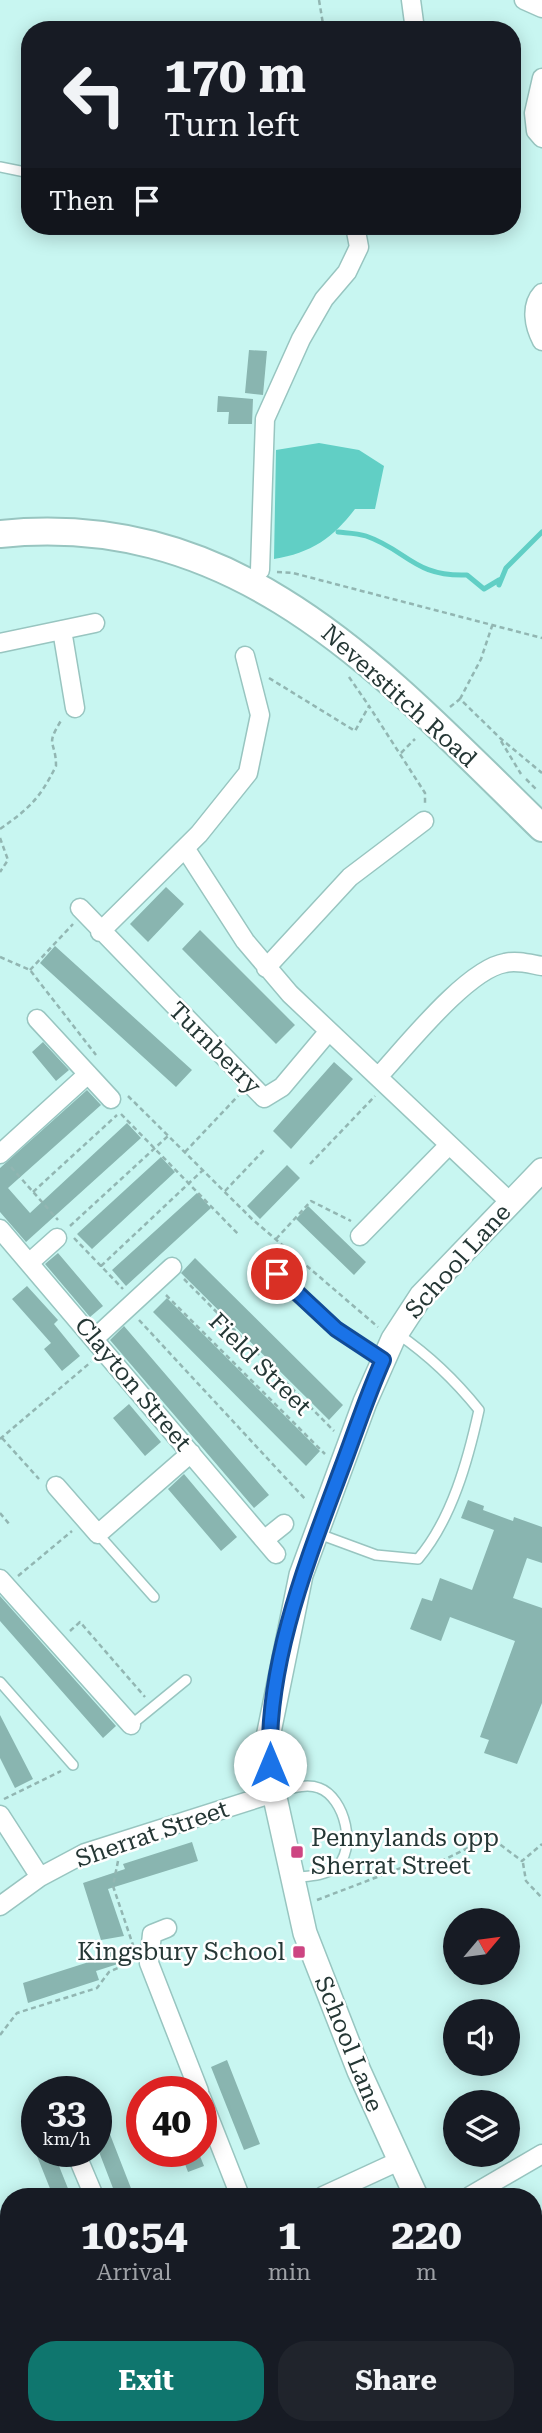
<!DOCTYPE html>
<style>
:root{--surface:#171b24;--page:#20242c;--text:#f1f3f6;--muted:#9ea1a6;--accent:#0f766e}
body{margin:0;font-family:"Roboto Serif",serif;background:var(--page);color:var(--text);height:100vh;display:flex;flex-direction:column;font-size:26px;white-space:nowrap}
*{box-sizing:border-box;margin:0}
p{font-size:23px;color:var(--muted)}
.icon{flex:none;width:38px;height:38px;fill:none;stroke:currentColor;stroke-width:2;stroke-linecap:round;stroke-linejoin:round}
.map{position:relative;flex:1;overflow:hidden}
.drawer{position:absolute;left:0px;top:2188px;width:542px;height:247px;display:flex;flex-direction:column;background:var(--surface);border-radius:28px 28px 0 0;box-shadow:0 4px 18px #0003}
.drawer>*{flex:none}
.hud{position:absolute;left:21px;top:21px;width:500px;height:214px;border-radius:28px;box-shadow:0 4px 18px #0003;background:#171b24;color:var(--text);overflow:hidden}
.needle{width:46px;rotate:61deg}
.fabs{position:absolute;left:443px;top:1908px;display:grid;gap:14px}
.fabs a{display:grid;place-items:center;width:77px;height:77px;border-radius:50%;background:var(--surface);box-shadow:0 4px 18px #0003;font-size:35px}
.speed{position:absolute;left:21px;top:2076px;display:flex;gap:14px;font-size:35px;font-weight:700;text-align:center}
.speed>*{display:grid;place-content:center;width:91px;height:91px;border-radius:50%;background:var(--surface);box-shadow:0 4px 18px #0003;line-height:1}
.speed small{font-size:18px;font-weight:400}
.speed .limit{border:10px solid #d22;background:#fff;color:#111}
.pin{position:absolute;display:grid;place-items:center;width:60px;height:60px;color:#fff;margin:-30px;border:4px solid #fff;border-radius:50%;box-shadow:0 2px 7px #0007}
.me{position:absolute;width:77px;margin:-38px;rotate:0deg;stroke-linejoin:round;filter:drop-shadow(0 0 5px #0008)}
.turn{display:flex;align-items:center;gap:24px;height:147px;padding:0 28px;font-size:32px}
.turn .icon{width:91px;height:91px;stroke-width:2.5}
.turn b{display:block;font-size:49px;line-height:60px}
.then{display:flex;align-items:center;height:66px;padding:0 28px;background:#0003;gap:14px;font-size:26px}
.eta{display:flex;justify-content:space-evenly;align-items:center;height:119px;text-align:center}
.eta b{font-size:42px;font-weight:700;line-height:49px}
.primary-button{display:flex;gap:14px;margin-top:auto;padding:14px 28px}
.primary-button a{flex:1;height:80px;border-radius:28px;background:var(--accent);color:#fff;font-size:28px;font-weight:700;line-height:80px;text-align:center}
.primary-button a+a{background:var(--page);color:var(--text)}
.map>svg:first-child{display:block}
.water{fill:#61cfc5}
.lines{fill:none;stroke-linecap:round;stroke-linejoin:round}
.stream{stroke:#61cfc5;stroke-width:5}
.building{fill:#89b5b0}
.lane-casing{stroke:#98c5c0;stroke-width:12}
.street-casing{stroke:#98c5c0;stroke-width:21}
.secondary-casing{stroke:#98c5c0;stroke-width:26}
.primary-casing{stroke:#98c5c0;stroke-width:30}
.path{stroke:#92b6b2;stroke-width:2.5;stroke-dasharray:5 3.5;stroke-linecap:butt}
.lane{stroke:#fff;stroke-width:9}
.street{stroke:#fff;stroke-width:18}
.secondary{stroke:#fff;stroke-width:23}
.primary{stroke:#fff;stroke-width:26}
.route-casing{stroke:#114b97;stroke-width:18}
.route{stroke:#1a73e8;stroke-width:12}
.poi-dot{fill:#cd4582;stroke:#fff;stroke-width:2.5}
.labels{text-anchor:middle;stroke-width:5;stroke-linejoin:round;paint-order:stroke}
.street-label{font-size:24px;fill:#253735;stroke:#fff}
.poi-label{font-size:24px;fill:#253735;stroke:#fff;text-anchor:start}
</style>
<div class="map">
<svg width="542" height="2433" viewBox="0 0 542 2433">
<rect width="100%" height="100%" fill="#c8f6f1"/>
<path class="water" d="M319,443L359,450L384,466L375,509H355C333,538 311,553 274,559L276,450Z"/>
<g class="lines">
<path class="stream" d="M338,532C347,533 357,533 366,536C407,550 414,577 467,575L484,589L499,580
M499,585L506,568L542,532"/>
</g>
<path class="building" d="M249,350L267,351L263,395L245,393Z
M218,396L253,399L252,424H228L229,412H217Z
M166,887L184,904L148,942L130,924Z
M200,930L295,1025L276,1044L182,949Z
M55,946L192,1070L176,1087L40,963Z
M43,1042L69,1070L56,1081L32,1052Z
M334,1062L353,1079L291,1149L273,1131Z
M87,1090L101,1105L8,1188L30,1213L127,1123L141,1138L26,1242L0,1212V1168Z
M161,1157L175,1172L92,1249L77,1234Z
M287,1165L300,1178L260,1219L247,1206Z
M197,1193L211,1208L126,1286L112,1270Z
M308,1206L366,1262L354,1275L296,1219Z
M58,1253L103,1306L90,1317L45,1264Z
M195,1258L343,1405L329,1420L181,1273Z
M27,1286L58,1320L54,1324L80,1356L62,1371L44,1349L51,1343L12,1299Z
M167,1298L320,1451L306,1466L153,1312Z
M124,1326L269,1495L254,1508L110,1340Z
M129,1404L161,1442L145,1456L113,1418Z
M184,1474L237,1537L221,1551L168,1489Z
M468,1500L484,1506L483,1510L513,1521L514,1517L542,1527V1563L527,1558L513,1598L542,1608V1703L517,1764L484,1753L489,1740L480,1737L515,1641L450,1617L441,1641L410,1629L422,1598L432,1601L440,1578L472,1590L494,1530L461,1518Z
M0,1596L116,1726L103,1738L0,1621Z
M0,1715L33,1779L15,1788L0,1758Z
M192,1842L198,1861L108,1889L124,1936L101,1940L83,1883L125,1869L123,1864Z
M117,1949L121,1963L96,1971L99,1980L28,2003L23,1983L92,1961Z
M227,2060L260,2144L244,2150L211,2067Z
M96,2101H97L134,2196H116L96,2144Z
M35,2151H53L71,2196H53Z
M180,2151H198L204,2166L188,2172Z"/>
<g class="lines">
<defs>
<path id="lane" d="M0,167L30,173
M277,1274L336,1329L381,1359
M98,1534L154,1597
M319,1534L376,1555L418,1559C452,1519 468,1460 479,1410C455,1380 430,1356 398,1334
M0,1682L73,1765
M131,1725L186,1680
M276,1792C289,1789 306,1783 319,1788C345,1797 358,1851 335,1868C324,1876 306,1876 293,1878"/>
<path id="street" d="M411,0L415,30
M524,0L542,8
M542,78L534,113L536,131L542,138
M542,293C530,306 534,326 542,341
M260,570L265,419L301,339L324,299L347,272L359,247L355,226
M62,630L75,708
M0,643L95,623
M185,848L245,941L290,994L510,1202
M80,908L264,1098L282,1087L329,1031
M100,932L199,834L248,773L260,715L245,656
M266,968L350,877L424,821
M37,1019L111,1099
M378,1077C405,1048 467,969 505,963C517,960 530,964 542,966
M0,1154L88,1074
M0,1229L276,1554
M360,1236L449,1145
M29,1263L57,1238
M94,1339L172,1267
M56,1486L98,1534L191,1453
M264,1540L284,1524
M0,1579L131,1725
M0,1815L40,1877
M0,1906L40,1877L85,1853L274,1793
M167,1928L152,1934L149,1963L199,2091
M201,2097L240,2196
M75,2151L94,2196
M323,2196L399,2161
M470,2196L542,2154
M192,2426L196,2433
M343,2426L347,2433
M156,2433L174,2426
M540,2433L542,2426"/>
<path id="secondary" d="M416,2196L359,2071L305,1933L274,1793L268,1737L301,1575L365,1402L393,1339L421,1296L542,1170
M534,2402L542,2412"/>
<path id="primary" d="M0,534C241,509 386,676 542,828"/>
</defs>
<use href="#lane" class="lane-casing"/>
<use href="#street" class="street-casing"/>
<use href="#secondary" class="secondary-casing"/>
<use href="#primary" class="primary-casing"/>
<path class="path" d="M319,0L324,30
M277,572L293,573L542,638
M349,677L369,706
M269,678L355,731L369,706L425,793V805
M460,699L481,659L492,626
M450,707L460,699L500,738L542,773
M501,741L521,774
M401,753L415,739
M526,779L536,789
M0,829C30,808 40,798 56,766C56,739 44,748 62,719
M0,838L8,860L0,872
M0,957L30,970L96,1055
M30,970L73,924
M128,1096L252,1219L378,1327
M121,1114L239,1235
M185,1152L238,1096
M310,1164L375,1096
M11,1167L58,1220
M225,1191L264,1150
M33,1192L117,1115
M70,1226L168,1136
M74,1238L123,1289
M276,1239L311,1201L351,1221
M101,1266L203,1170
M184,1279L334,1431
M166,1295L325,1454
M139,1320L306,1500
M2,1438L39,1479
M0,1439L91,1362
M0,1513L10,1525
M18,1576L72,1531
M70,1631L80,1622L145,1697
M4,1799L61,1771
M118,1861L113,1886L133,1945
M523,1863L526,1881L542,1898
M317,1900L406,1866L415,1874L490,1837L522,1861L542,1844
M0,2035L17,2013L97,1988L109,1972L131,1962
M0,2243L9,2248"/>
<use href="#lane" class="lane"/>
<use href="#street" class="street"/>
<use href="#secondary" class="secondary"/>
<use href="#primary" class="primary"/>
</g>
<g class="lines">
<defs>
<path id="route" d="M270,1765C266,1664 306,1564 341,1470C355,1433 367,1396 383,1360L336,1329L277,1274"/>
</defs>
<use href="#route" class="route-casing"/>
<use href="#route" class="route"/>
</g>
<g class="poi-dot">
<rect x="290" y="1845" width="14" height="14" rx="3.5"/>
<rect x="292" y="1945" width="14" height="14" rx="3.5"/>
</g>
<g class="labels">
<g class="street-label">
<text transform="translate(399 696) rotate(42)" y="8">Neverstitch Road</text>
<text transform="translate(215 1048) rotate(45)" y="8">Turnberry</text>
<text transform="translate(458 1261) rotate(-48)" y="8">School Lane</text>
<text transform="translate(260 1364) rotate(45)" y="8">Field Street</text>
<text transform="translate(133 1384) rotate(50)" y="8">Clayton Street</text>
<text transform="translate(152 1834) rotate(-19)" y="8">Sherrat Street</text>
<text transform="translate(349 2044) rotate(68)" y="8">School Lane</text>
</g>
<g class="poi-label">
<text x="311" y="1846">Pennylands opp<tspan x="311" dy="28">Sherrat Street</tspan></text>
<text x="285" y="1960" text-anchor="end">Kingsbury School</text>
</g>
</g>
</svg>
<div class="fabs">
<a><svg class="needle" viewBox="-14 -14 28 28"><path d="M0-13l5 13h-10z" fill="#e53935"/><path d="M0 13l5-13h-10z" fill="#9ea1a6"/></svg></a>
<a><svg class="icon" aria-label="sound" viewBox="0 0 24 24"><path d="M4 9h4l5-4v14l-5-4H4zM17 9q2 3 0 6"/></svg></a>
<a><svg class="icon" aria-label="layers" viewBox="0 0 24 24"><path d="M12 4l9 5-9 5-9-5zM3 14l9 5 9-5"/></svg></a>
</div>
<div class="speed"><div>33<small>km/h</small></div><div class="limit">40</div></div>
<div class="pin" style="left:277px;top:1274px;background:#d93025"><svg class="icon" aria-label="arrive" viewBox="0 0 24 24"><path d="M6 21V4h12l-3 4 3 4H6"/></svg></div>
<svg class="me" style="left:270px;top:1765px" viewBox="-20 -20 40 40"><circle r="19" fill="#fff"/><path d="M0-13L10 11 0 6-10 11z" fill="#1a73e8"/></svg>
<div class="hud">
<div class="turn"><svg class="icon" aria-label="left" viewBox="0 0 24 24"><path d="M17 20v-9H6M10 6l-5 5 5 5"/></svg><div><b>170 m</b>Turn left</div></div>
<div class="then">Then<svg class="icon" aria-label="arrive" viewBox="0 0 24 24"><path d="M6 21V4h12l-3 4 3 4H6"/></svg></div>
</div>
<section class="drawer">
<div class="eta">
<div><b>10:54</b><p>Arrival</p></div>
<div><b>1</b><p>min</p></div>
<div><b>220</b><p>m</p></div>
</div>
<div class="primary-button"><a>Exit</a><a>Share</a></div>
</section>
</div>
